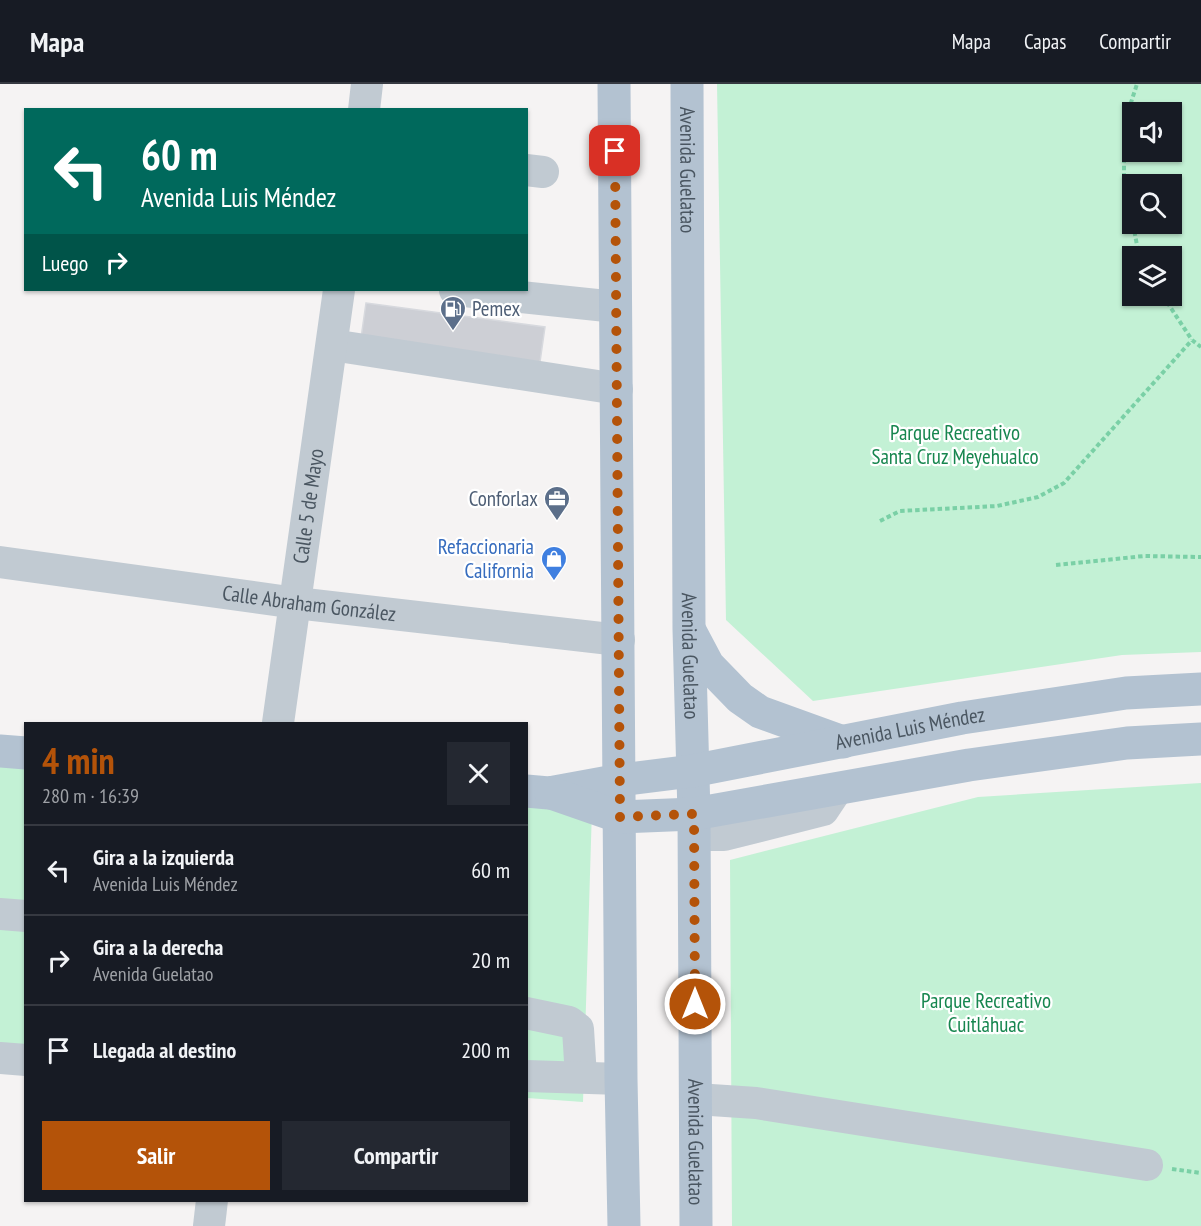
<!DOCTYPE html>
<html lang="es">
<meta charset="utf-8">
<style>
:root{--surface:#171b24;--page:#242831;--text:#f1f3f6;--muted:#9ea1a6;--line:#363941;--accent:#b45309}
body{margin:0;font-family:"PT Sans Narrow",sans-serif;background:var(--page);color:var(--text);height:100vh;display:flex;flex-direction:column;font-size:22px;white-space:nowrap}
*{box-sizing:border-box;margin:0}
p{font-size:20px;color:var(--muted)}
.icon{flex:none;width:33px;height:33px;fill:none;stroke:currentColor;stroke-width:2;stroke-linecap:round;stroke-linejoin:round}
.map{position:relative;flex:1;overflow:hidden}
.sheet{position:absolute;left:24px;top:638px;width:504px;height:480px;display:flex;flex-direction:column;background:var(--surface);border-radius:0px;box-shadow:0 2px 4px #0004}
.sheet>*{flex:none}
.hud{position:absolute;left:24px;top:24px;width:504px;height:183px;border-radius:0px;box-shadow:0 2px 4px #0004;background:#00695c;color:#fff;overflow:hidden}
.tools{position:absolute;left:1122px;top:18px;display:grid;gap:12px}
.tools a{display:grid;place-items:center;width:60px;height:60px;border-radius:0px;background:var(--surface);box-shadow:0 2px 4px #0004;font-size:30px}
.pin{position:absolute;display:grid;place-items:center;width:51px;height:51px;color:#fff;margin:-26px;border-radius:12px;box-shadow:0 3px 9px #0006}
.me{position:absolute;width:66px;margin:-33px;rotate:0deg;stroke-linejoin:round;filter:drop-shadow(0 0 4px #0008)}
.turn{display:flex;align-items:center;gap:21px;height:126px;padding:0 18px;font-size:27px}
.turn .icon{width:78px;height:78px;stroke-width:2.5}
.turn b{display:block;font-size:42px;line-height:51px}
.then{display:flex;align-items:center;height:57px;padding:0 18px;background:#0003;gap:12px;font-size:22px}
.round{display:grid;place-items:center;flex:none;width:63px;height:63px;border-radius:0px;background:var(--page)}
.headline{display:flex;align-items:center;justify-content:space-between;height:102px;padding:0 18px}
h1{font-size:36px;font-weight:700;line-height:45px;color:var(--accent)}
.action{display:flex;gap:12px;margin-top:auto;padding:12px 18px}
.action a{flex:1;height:69px;border-radius:0px;background:var(--accent);color:#fff;font-size:24px;font-weight:700;line-height:69px;text-align:center}
.action a+a{background:var(--page);color:var(--text)}
ul{padding:0;list-style:none}
li{display:flex;align-items:center;gap:18px;height:90px;padding:0 18px;border-top:2px solid var(--line)}
li div{flex:1}
li b{display:block;font-size:22px}
li em{font-style:normal}
header{display:flex;align-items:center;gap:36px;box-sizing:border-box;height:84px;padding:0 30px;background:var(--surface);border-bottom:2px solid var(--line)}
header strong{font-size:28px}
nav{display:flex;gap:33px;margin-inline-start:auto;font-size:21px}
.map>svg:first-child{display:block}
.green{fill:#c3f1d5;fill-rule:evenodd}
.building{fill:#cdcfd5;stroke:#d7d9de;stroke-width:1.5}
.lines{fill:none;stroke-linecap:round;stroke-linejoin:round}
.path{stroke:#7ad0a6;stroke-width:4;stroke-dasharray:4.5 3;stroke-linecap:butt}
.minor{stroke:#c1cad2;stroke-width:32}
.major{stroke:#b3c2d1;stroke-width:33}
.route{stroke:#b45309;stroke-width:10;stroke-dasharray:0 18}
.labels{text-anchor:middle;stroke-width:4.5;stroke-linejoin:round;paint-order:stroke}
.street-label{font-size:21px;fill:#4a5661;stroke:#fff}
.service-label{font-size:21px;fill:#4e5e75;stroke:#fff;text-anchor:start}
.park-label{font-size:21px;fill:#17864f;stroke:#fff}
.shop-label{font-size:21px;fill:#366cbe;stroke:#fff;text-anchor:end}
</style>
<header>
<strong>Mapa</strong>
<nav><a>Mapa</a><a>Capas</a><a>Compartir</a></nav>
</header>
<div class="map">
<svg width="1201" height="1142" viewBox="0 0 1201 1142">
<rect width="100%" height="100%" fill="#f5f3f3"/>
<path class="green" d="M717,0H1201V568L1122,571L813,617L726,536ZM1132,28H1172V68H1132ZM1172,100V140H1132V100ZM1132,172H1172V212H1132Z
M0,681L25,683V974L0,972Z
M1201,699V1142H732L730,776L978,713Z
M526,720L592,725L583,1018L527,1014Z"/>
<path class="building" d="M366,219L545,243L540,278L361,254Z"/>
<g class="lines">
<path class="path" d="M1132,138L1124,95V40L1137,0
M1133,140L1139,172
M1163,212L1192,256L1201,263
M880,437L900,427L997,422L1038,413L1064,399L1192,256
M1056,481L1144,472L1201,473
M1172,1085L1201,1089"/>
<g class="minor">
<path d="M364,26L367,0"/>
<path d="M526,86L543,88"/>
<path d="M455,206L616,223"/>
<path d="M332,261L617,305"/>
<path id="s1" d="M0,478L296,519L619,556"/>
<path id="s2" d="M278,639L339,206"/>
<path d="M694,730L705,751H724L823,726L837,705"/>
<path d="M0,830L26,832"/>
<path d="M526,929L569,938L578,945L581,993"/>
<path d="M0,974L26,976"/>
<path d="M526,992L621,995"/>
<path d="M696,1015L756,1019L1147,1081"/>
<path d="M209,1142L212,1116"/>
</g>
<g class="major">
<path d="M614,0L621,995L624,1142"/>
<path id="s3" d="M687,0L689,545L694,730L696,1142"/>
<path d="M690,547L708,581L740,614L760,628L843,658"/>
<path d="M0,667L26,669"/>
<path id="s4" d="M526,707L549,709L620,696L692,687L962,634L1126,609L1201,605"/>
<path d="M551,709L620,733L694,730L969,681L1127,659L1201,655"/>
</g>
</g>
<g class="lines">
<path class="route" d="M615,67L620,733L694,730L695,920"/>
</g>
<defs>
<symbol id="fuel-pin" viewBox="-11 -11 22 30"><path d="M0 17L-7.5 6A9.5 9.5 0 1 1 7.5 6Z" fill="#5c6f8a" stroke="#fff"/><path d="M-5.5-6h7V0h2V4h1.3V-2.5L3-4.5l.8-.8L6-3V5H2.5V1h-1V6h-7ZM-4.2-4.7v3.2H.2V-4.7Z" fill="#fff"/></symbol>
<symbol id="office-pin" viewBox="-11 -11 22 30"><path d="M0 17L-7.5 6A9.5 9.5 0 1 1 7.5 6Z" fill="#5c6f8a" stroke="#fff"/><path d="M-6-3h4V-5.5h4V-3h4V5H-6ZM-1-4.5V-3h2v-1.5ZM-6 0V1H6V0Z" fill="#fff"/></symbol>
<symbol id="shop-pin" viewBox="-11 -11 22 30"><path d="M0 17L-7.5 6A9.5 9.5 0 1 1 7.5 6Z" fill="#3f7fe0" stroke="#fff"/><path d="M-5-2.5h2.3a2.7 3.5 0 0 1 5.4 0H5L5.5 6h-11ZM-1.5-2.5h3a1.5 2.3 0 0 0-3 0Z" fill="#fff"/></symbol>
</defs>
<g fill-rule="evenodd">
<use href="#fuel-pin" x="438" y="210" width="30" height="40"/>
<use href="#office-pin" x="542" y="400" width="30" height="40"/>
<use href="#shop-pin" x="539" y="460" width="30" height="40"/>
</g>
<g class="labels">
<g class="street-label">
<text dy="7" stroke="none"><textPath href="#s3" startOffset="86">Avenida Guelatao</textPath></text>
<text dy="7" stroke="none"><textPath href="#s2" startOffset="219">Calle 5 de Mayo</textPath></text>
<text dy="7" stroke="none"><textPath href="#s1" startOffset="312">Calle Abraham González</textPath></text>
<text dy="7" stroke="none"><textPath href="#s3" startOffset="572">Avenida Guelatao</textPath></text>
<text dy="7" stroke="none"><textPath href="#s4" startOffset="390">Avenida Luis Méndez</textPath></text>
<text dy="7" stroke="none"><textPath href="#s3" startOffset="1058">Avenida Guelatao</textPath></text>
</g>
<g class="service-label">
<text x="472" y="232">Pemex</text>
<text x="538" y="422" text-anchor="end">Conforlax</text>
</g>
<g class="park-label">
<text x="955" y="356">Parque Recreativo<tspan x="955" dy="24">Santa Cruz Meyehualco</tspan></text>
<text x="986" y="924">Parque Recreativo<tspan x="986" dy="24">Cuitláhuac</tspan></text>
</g>
<g class="shop-label">
<text x="534" y="470">Refaccionaria<tspan x="534" dy="24">California</tspan></text>
</g>
</g>
</svg>
<div class="tools">
<a><svg class="icon" aria-label="sound" viewBox="0 0 24 24"><path d="M4 9h4l5-4v14l-5-4H4zM17 9q2 3 0 6"/></svg></a>
<a><svg class="icon" aria-label="search" viewBox="0 0 24 24"><circle cx="10" cy="10" r="6"/><path d="M15 15l6 6"/></svg></a>
<a><svg class="icon" aria-label="layers" viewBox="0 0 24 24"><path d="M12 4l9 5-9 5-9-5zM3 14l9 5 9-5"/></svg></a>
</div>
<div class="pin" style="left:615px;top:67px;background:#d93025"><svg class="icon" aria-label="arrive" viewBox="0 0 24 24"><path d="M6 21V4h12l-3 4 3 4H6"/></svg></div>
<svg class="me" style="left:695px;top:920px" viewBox="-20 -20 40 40"><circle r="17" fill="#b45309" stroke="#fff" stroke-width="3"/><path d="M0-11L8 9 0 5-8 9z" fill="#fff"/></svg>
<div class="hud">
<div class="turn"><svg class="icon" aria-label="left" viewBox="0 0 24 24"><path d="M17 20v-9H6M10 6l-5 5 5 5"/></svg><div><b>60 m</b>Avenida Luis Méndez</div></div>
<div class="then">Luego<svg class="icon" aria-label="right" viewBox="0 0 24 24"><path d="M7 20v-9h11M14 6l5 5-5 5"/></svg></div>
</div>
<section class="sheet">
<div class="headline"><div><h1>4 min</h1><p>280 m · 16:39</p></div><a class="round"><svg class="icon" aria-label="close" viewBox="0 0 24 24"><path d="M6 6l12 12M18 6L6 18"/></svg></a></div>
<ul>
<li><svg class="icon" aria-label="left" viewBox="0 0 24 24"><path d="M17 20v-9H6M10 6l-5 5 5 5"/></svg><div><b>Gira a la izquierda</b><p>Avenida Luis Méndez</p></div><em>60 m</em></li>
<li><svg class="icon" aria-label="right" viewBox="0 0 24 24"><path d="M7 20v-9h11M14 6l5 5-5 5"/></svg><div><b>Gira a la derecha</b><p>Avenida Guelatao</p></div><em>20 m</em></li>
<li><svg class="icon" aria-label="arrive" viewBox="0 0 24 24"><path d="M6 21V4h12l-3 4 3 4H6"/></svg><div><b>Llegada al destino</b></div><em>200 m</em></li>
</ul>
<div class="action"><a>Salir</a><a>Compartir</a></div>
</section>
</div>
